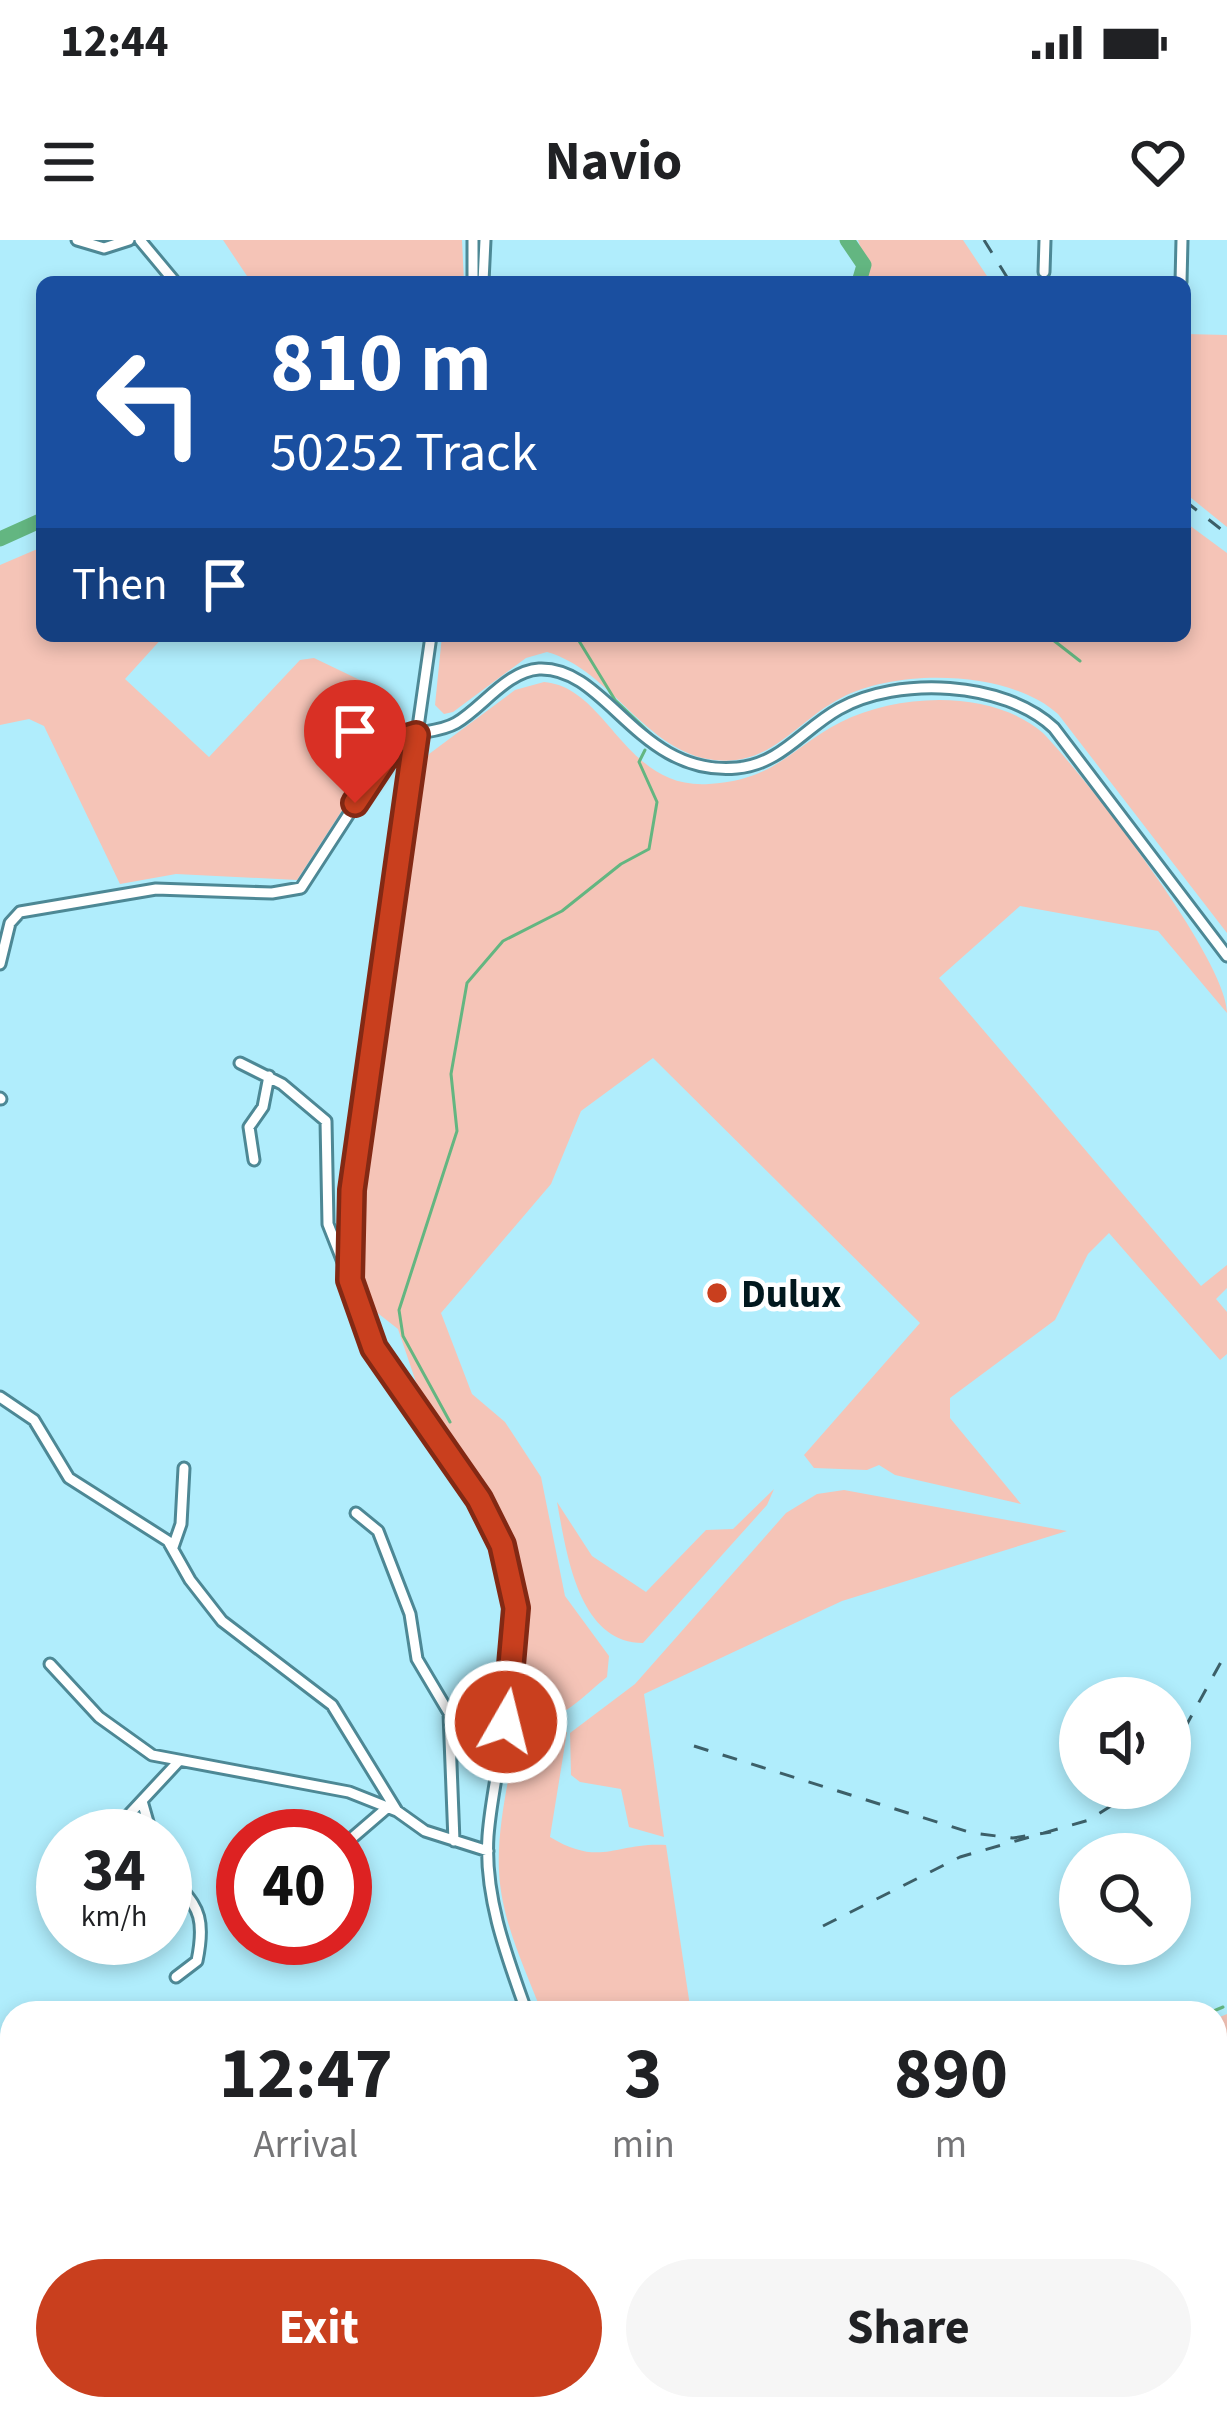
<!DOCTYPE html>
<style>
:root{--surface:#fff;--page:#f6f6f6;--text:#202124;--muted:#757577;--accent:#c93f1e}
body{margin:0;font-family:"Source Sans 3",sans-serif;background:var(--page);color:var(--text);height:100vh;display:flex;flex-direction:column;font-size:45px;white-space:nowrap}
*{box-sizing:border-box;margin:0}
p{font-size:39px;color:var(--muted)}
.icon{flex:none;width:66px;height:66px;fill:none;stroke:currentColor;stroke-width:2;stroke-linecap:round;stroke-linejoin:round}
.map{position:relative;flex:1;overflow:hidden}
.sheet{position:absolute;left:0px;top:1761px;width:1227px;height:420px;display:flex;flex-direction:column;background:var(--surface);border-radius:36px 36px 0 0;box-shadow:0 6px 18px #0003}
.sheet>*{flex:none}
.top-card{position:absolute;left:36px;top:36px;width:1155px;height:366px;border-radius:18px;box-shadow:0 6px 18px #0003;background:#1a4fa0;color:#fff;overflow:hidden}
.buttons{position:absolute;left:1059px;top:1437px;display:grid;gap:24px}
.buttons a{display:grid;place-items:center;width:132px;height:132px;border-radius:50%;background:var(--surface);box-shadow:0 6px 18px #0003;font-size:60px}
.speed{position:absolute;left:36px;top:1569px;display:flex;gap:24px;font-size:60px;font-weight:700;text-align:center}
.speed>*{display:grid;place-content:center;width:156px;height:156px;border-radius:50%;background:var(--surface);box-shadow:0 6px 18px #0003;line-height:1}
.speed small{font-size:30px;font-weight:400}
.speed .limit{border:18px solid #d22;background:#fff;color:#111}
.pin{position:absolute;display:grid;place-items:center;width:102px;height:102px;color:#fff;margin:-123px -51px;border-radius:50% 50% 50% 0;rotate:-45deg;box-shadow:0 0 12px #0007}
.pin .icon{rotate:45deg}
.me{position:absolute;width:132px;margin:-66px;rotate:8deg;stroke-linejoin:round;filter:drop-shadow(0 0 9px #0008)}
.turn{display:flex;align-items:center;gap:42px;height:252px;padding:0 36px;font-size:54px}
.turn .icon{width:156px;height:156px;stroke-width:2.5}
.turn b{display:block;font-size:84px;line-height:102px}
.then{display:flex;align-items:center;height:114px;padding:0 36px;background:#0003;gap:24px;font-size:45px}
.eta{display:flex;justify-content:space-evenly;align-items:center;height:204px;text-align:center}
.eta b{font-size:72px;font-weight:700;line-height:84px}
.button{display:flex;gap:24px;margin-top:auto;padding:24px 36px}
.button a{flex:1;height:138px;border-radius:72px;background:var(--accent);color:#fff;font-size:48px;font-weight:700;line-height:138px;text-align:center}
.button a+a{background:var(--page);color:var(--text)}
.status{display:flex;justify-content:space-between;align-items:center;height:84px;padding:0 60px;background:var(--surface);direction:ltr}
.status svg{height:33px;fill:currentColor}
header{display:flex;justify-content:space-between;align-items:center;height:156px;padding:0 36px;background:var(--surface);font-size:54px;font-weight:700}
.map>svg:first-child{display:block}
.green{fill:#f5c4b7}
.lines{fill:none;stroke-linecap:round;stroke-linejoin:round}
.stream{stroke:#63b681;stroke-width:3}
.river{stroke:#63b681;stroke-width:15}
.minor-casing{stroke:#4d8895;stroke-width:15}
.minor{stroke:#fff;stroke-width:9}
.rail{stroke:#3c5f68;stroke-width:3;stroke-dasharray:15 15;stroke-linecap:butt}
.route-casing{stroke:#832914;stroke-width:30}
.route{stroke:#c93f1e;stroke-width:21}
.poi-dot{fill:#c93f1e;stroke:#fff;stroke-width:4.5}
.labels{text-anchor:middle;stroke-width:9;stroke-linejoin:round;paint-order:stroke}
.poi-label{font-size:39px;font-weight:bold;fill:#01181e;stroke:#fff;text-anchor:start}
</style>
<div class="status"><b>12:44</b><svg viewBox="0 0 49 12"><path d="M0 12V9h3v3zM5 12V6h3v6zM10 12V3h3v9zM15 12V0h3v12zM26 1h20v11H26zM47 4h2v5h-2z"/></svg></div>
<header><svg class="icon" aria-label="menu" viewBox="0 0 24 24"><path d="M4 6h16M4 12h16M4 18h16"/></svg>Navio<svg class="icon" aria-label="heart" viewBox="0 0 24 24"><path d="M12 20l-8-8c-3-5 5-10 8-4 3-6 11-1 8 4z"/></svg></header>
<div class="map">
<svg width="1227" height="2181" viewBox="0 0 1227 2181">
<rect width="100%" height="100%" fill="#b0edfc"/>
<path class="green" d="M223,0H462L464,42H251Z
M858,0H963L991,42H863L866,23Z
M1185,94L1227,95V287L1185,253Z
M1185,282L1227,313V693L1058,474C1010,430 897,428 841,458C796,481 771,527 714,520C645,512 611,430 547,412L526,418L453,472L444,474L435,465L442,396H1185Z
M42,307V396H164L125,439L209,517L300,420L314,418L364,442L391,495L297,640L176,634L120,644L44,486L29,479L0,485V325Z
M544,442C608,447 624,550 709,544C776,540 790,508 841,482C899,453 992,449 1043,493C1085,536 1227,719 1227,773L1158,691L1020,666L939,738L1201,1046L1227,1025V1048L1216,1059L1227,1072V1114L1220,1120L1109,993L1088,1014L1055,1080L950,1158V1178L1021,1264L895,1235L879,1225L867,1230L814,1228L804,1215L920,1083L653,818L581,871L551,944L441,1073L472,1154L505,1182L541,1237L565,1356L609,1416L607,1437C585,1454 557,1488 528,1477L521,1467L526,1377L515,1311L488,1252L421,1157L398,1089L375,1071L364,1052L357,983L423,528L429,514L515,450Z
M774,1249L767,1265L643,1403C577,1403 566,1309 557,1262L592,1316L646,1352L706,1290L733,1289Z
M844,1250L1067,1291L842,1361L644,1454L664,1597L629,1587L621,1549L580,1542L571,1535L570,1493L635,1444L786,1273L817,1254Z
M567,1492L550,1597C601,1628 615,1602 666,1605L691,1773H542C525,1728 501,1680 499,1631C497,1588 508,1544 515,1502L522,1496Z
M1227,1774V2181H674L669,2169H1215V1779Z"/>
<g class="lines">
<path class="stream" d="M576,396L615,460L655,498
M1048,396L1080,421
M450,1182L403,1096L399,1070L457,891L451,834L467,743L503,701L562,671L621,624L649,609L657,562L639,522L645,510
M1209,1773L1223,1767"/>
<path class="river" d="M847,0L864,25L859,42
M0,299L42,280"/>
<defs>
<path id="minor" d="M77,0L104,8L129,0
M140,0L175,42
M473,0V42
M1044,32L1045,0
M483,42L485,0
M1181,42L1182,0
M431,396L352,950C328,1148 468,1171 509,1325C533,1414 495,1507 488,1596C484,1657 507,1717 527,1773
M0,724L10,683L20,672L156,649L272,653L301,648L396,501C413,490 437,494 456,483C483,467 507,431 539,429C607,426 638,537 737,528C781,524 803,489 839,469C898,436 1004,441 1054,488L1227,716
M240,823L282,844L326,881L328,984L350,1040
M0,858L1,859
M254,920L249,887L263,867L269,836
M0,1157L34,1180L69,1238L168,1301L190,1340L222,1381L332,1465L397,1571
M356,1273L378,1291L410,1374L417,1419L449,1473L454,1601
M173,1307L181,1284L184,1228
M50,1424L99,1477L152,1515L349,1552L397,1571L425,1591L488,1611
M142,1561L152,1596
M109,1596L178,1522
M345,1604L388,1567
M165,1624C188,1665 209,1662 197,1721L176,1737
M326,1698L327,1703
M439,2169L456,2181
M593,2169L595,2181
M300,2181L321,2169"/>
</defs>
<use href="#minor" class="minor-casing"/>
<use href="#minor" class="minor"/>
<path class="rail" d="M984,0L1010,42
M1185,261L1227,294
M694,1506L972,1593L1013,1598L1051,1592
M1170,1515L1227,1411
M823,1686L960,1617L1089,1580L1139,1548"/>
</g>
<g class="lines">
<defs>
<path id="route" d="M355,563L396,501L416,495L352,950L350,1040L374,1108L479,1259L502,1305L516,1368L506,1482"/>
</defs>
<use href="#route" class="route-casing"/>
<use href="#route" class="route"/>
</g>
<circle class="poi-dot" cx="717" cy="1053" r="12"/>
<g class="labels">
<g class="poi-label">
<text x="741" y="1067">Dulux</text>
</g>
</g>
</svg>
<div class="buttons">
<a><svg class="icon" aria-label="sound" viewBox="0 0 24 24"><path d="M4 9h4l5-4v14l-5-4H4zM17 9q2 3 0 6"/></svg></a>
<a><svg class="icon" aria-label="search" viewBox="0 0 24 24"><circle cx="10" cy="10" r="6"/><path d="M15 15l6 6"/></svg></a>
</div>
<div class="speed"><div>34<small>km/h</small></div><div class="limit">40</div></div>
<div class="pin" style="left:355px;top:563px;background:#d93025"><svg class="icon" aria-label="arrive" viewBox="0 0 24 24"><path d="M6 21V4h12l-3 4 3 4H6"/></svg></div>
<svg class="me" style="left:506px;top:1482px" viewBox="-20 -20 40 40"><circle r="17" fill="#c93f1e" stroke="#fff" stroke-width="3"/><path d="M0-11L8 9 0 5-8 9z" fill="#fff"/></svg>
<div class="top-card">
<div class="turn"><svg class="icon" aria-label="left" viewBox="0 0 24 24"><path d="M17 20v-9H6M10 6l-5 5 5 5"/></svg><div><b>810 m</b>50252 Track</div></div>
<div class="then">Then<svg class="icon" aria-label="arrive" viewBox="0 0 24 24"><path d="M6 21V4h12l-3 4 3 4H6"/></svg></div>
</div>
<section class="sheet">
<div class="eta">
<div><b>12:47</b><p>Arrival</p></div>
<div><b>3</b><p>min</p></div>
<div><b>890</b><p>m</p></div>
</div>
<div class="button"><a>Exit</a><a>Share</a></div>
</section>
</div>
